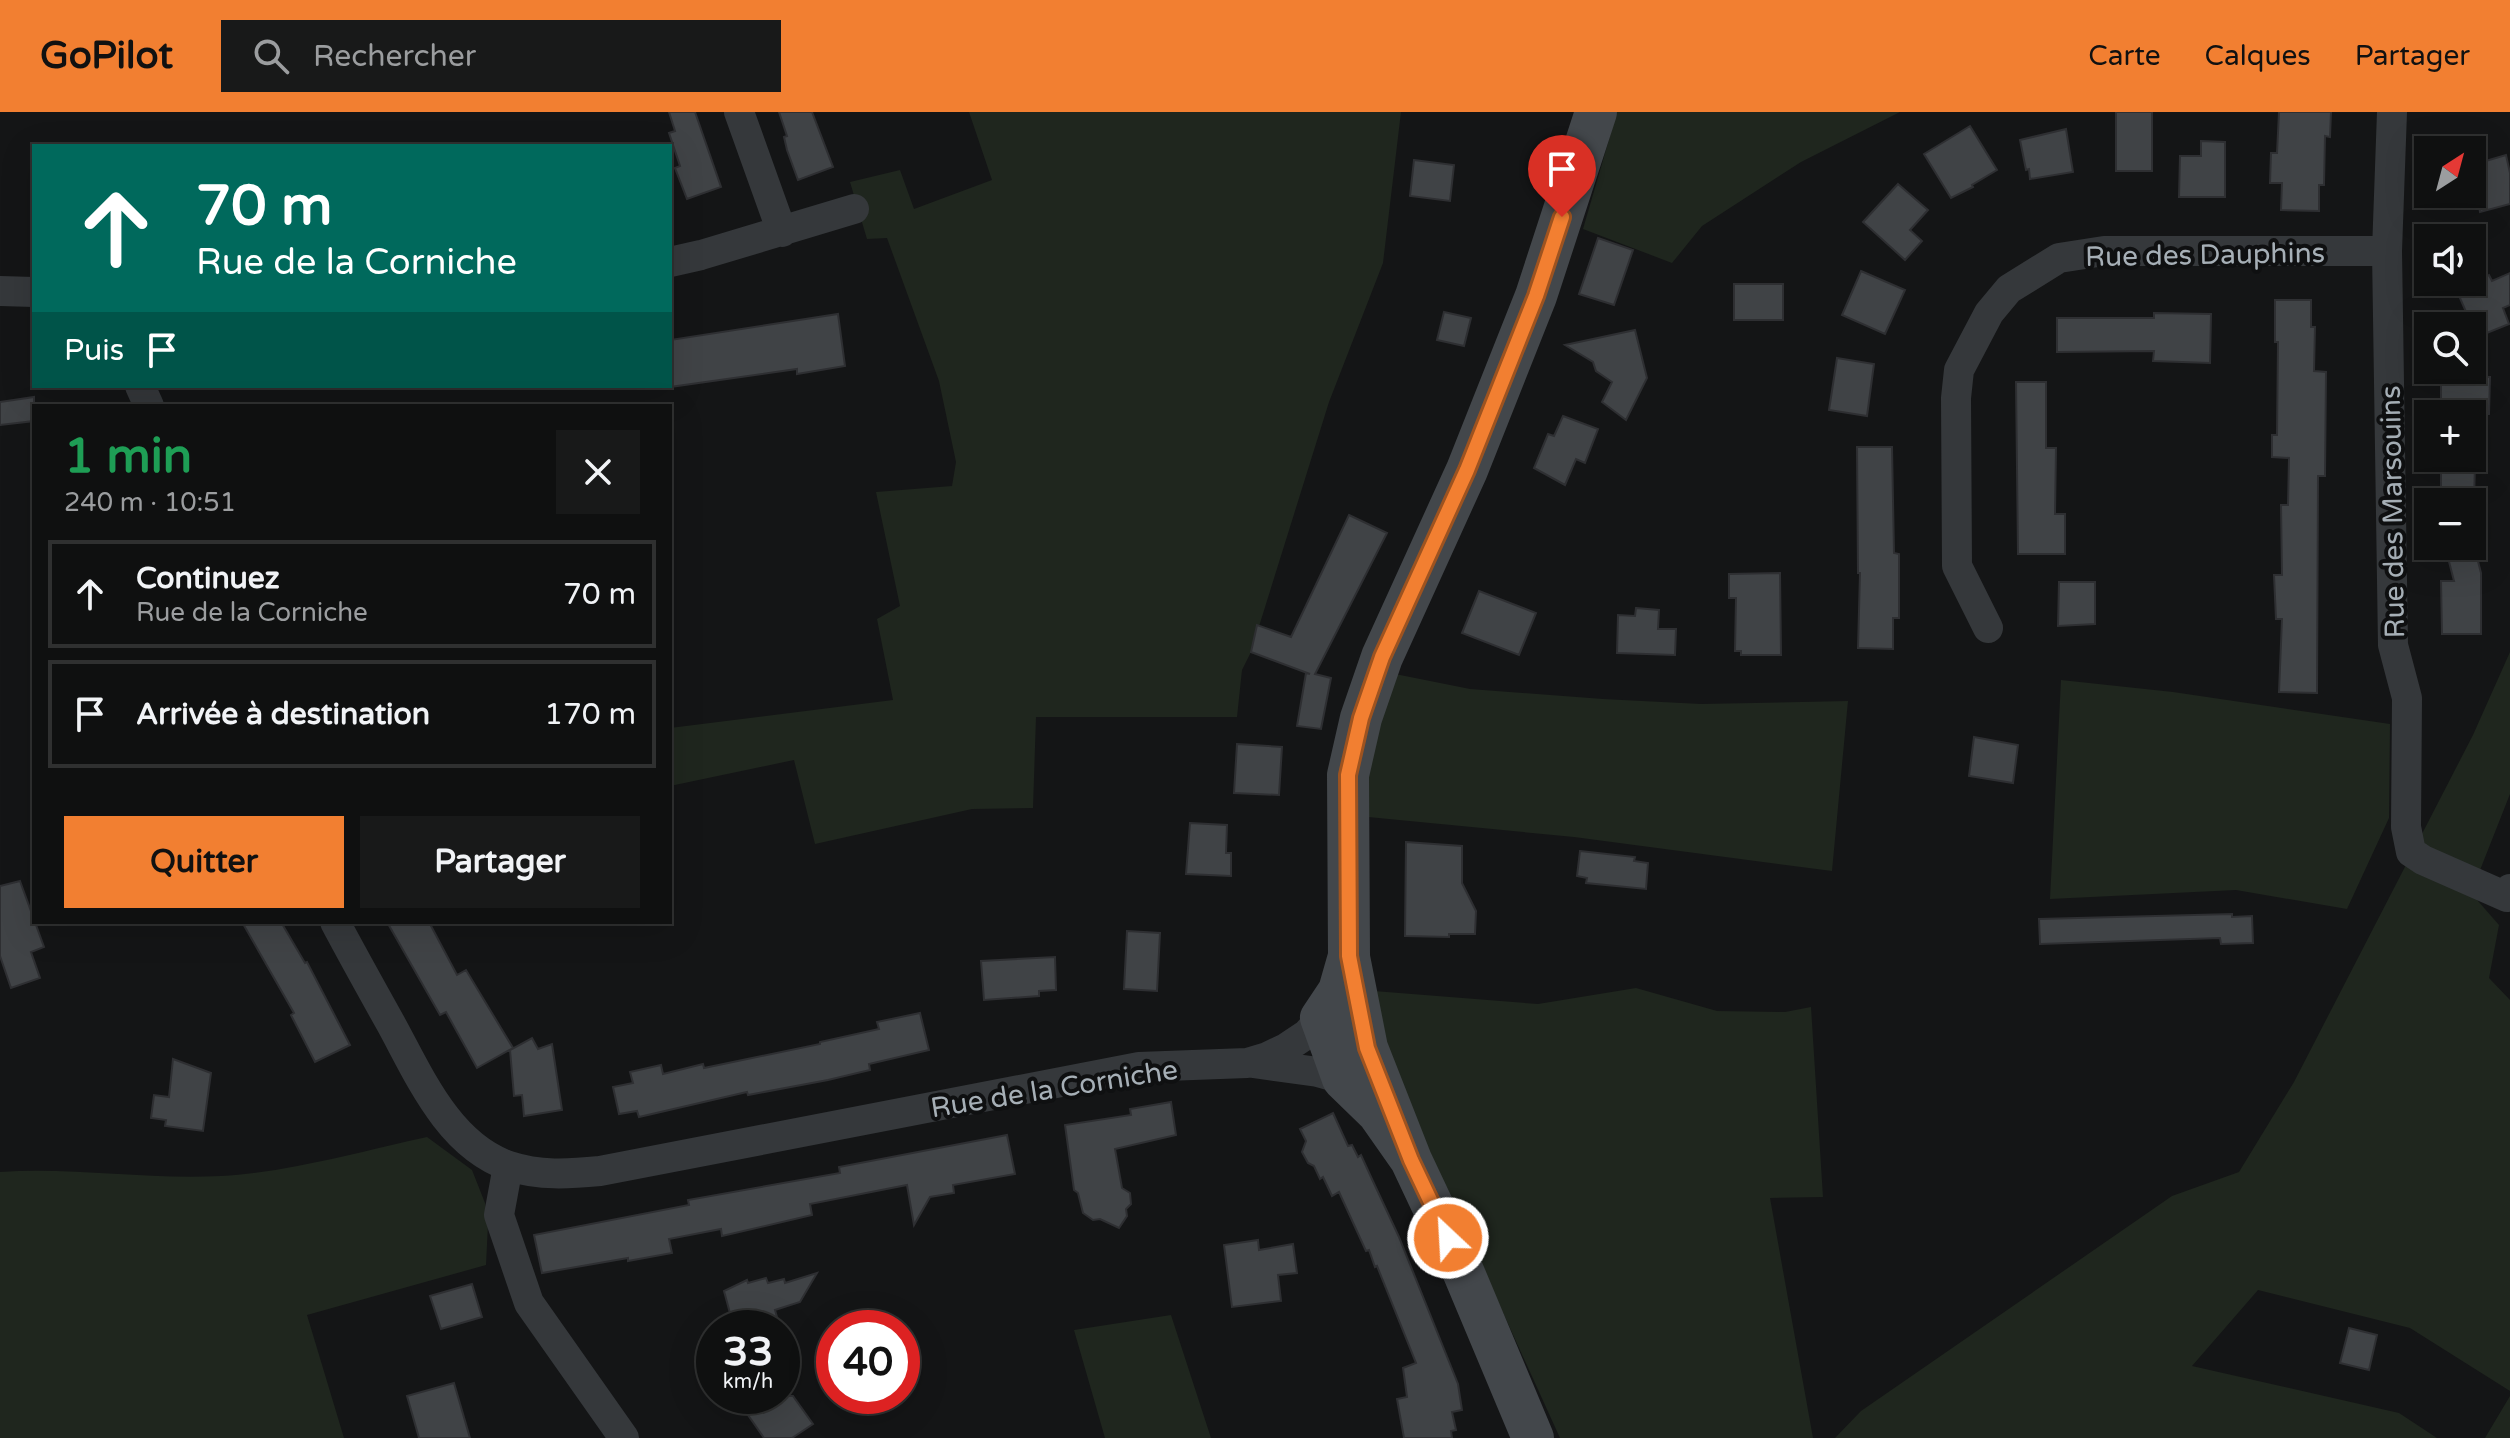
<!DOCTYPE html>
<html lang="fr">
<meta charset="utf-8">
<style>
:root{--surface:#0f1010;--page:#181919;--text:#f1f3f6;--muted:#9b9d9f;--line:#2f3030;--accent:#f27f31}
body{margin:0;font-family:"Varela Round",sans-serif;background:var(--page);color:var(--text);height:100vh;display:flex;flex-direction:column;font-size:30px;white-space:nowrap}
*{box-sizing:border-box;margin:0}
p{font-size:26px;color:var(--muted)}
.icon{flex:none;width:44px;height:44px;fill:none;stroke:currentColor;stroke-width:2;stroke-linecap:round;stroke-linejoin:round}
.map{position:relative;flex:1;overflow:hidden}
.side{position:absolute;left:32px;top:292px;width:640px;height:520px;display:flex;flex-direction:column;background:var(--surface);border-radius:0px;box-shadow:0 8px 32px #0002,0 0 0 2px var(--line)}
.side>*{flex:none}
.top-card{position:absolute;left:32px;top:32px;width:640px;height:244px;border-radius:0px;box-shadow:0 8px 32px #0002,0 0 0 2px var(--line);background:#00695c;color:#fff;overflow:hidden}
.needle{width:52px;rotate:36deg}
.tools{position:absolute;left:2414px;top:24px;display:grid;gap:16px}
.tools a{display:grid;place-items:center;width:72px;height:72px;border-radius:0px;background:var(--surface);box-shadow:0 8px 32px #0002,0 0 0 2px var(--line);font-size:40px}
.speed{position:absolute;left:696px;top:1198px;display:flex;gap:16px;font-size:40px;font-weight:700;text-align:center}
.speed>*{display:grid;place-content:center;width:104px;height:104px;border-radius:50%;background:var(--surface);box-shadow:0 8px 32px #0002,0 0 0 2px var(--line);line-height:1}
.speed small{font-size:20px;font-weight:400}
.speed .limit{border:12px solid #d22;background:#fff;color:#111}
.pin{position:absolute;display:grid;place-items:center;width:68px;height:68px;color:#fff;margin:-82px -34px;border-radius:50% 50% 50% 0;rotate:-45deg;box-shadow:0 0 8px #0007}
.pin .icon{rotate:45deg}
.me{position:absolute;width:88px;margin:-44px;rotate:335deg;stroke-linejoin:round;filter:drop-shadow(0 0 6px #0008)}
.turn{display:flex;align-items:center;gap:28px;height:168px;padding:0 32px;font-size:36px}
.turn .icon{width:104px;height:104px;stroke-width:2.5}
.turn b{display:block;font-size:56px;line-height:68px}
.then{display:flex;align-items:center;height:76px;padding:0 32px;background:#0003;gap:16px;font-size:30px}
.round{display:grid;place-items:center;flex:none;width:84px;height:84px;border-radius:0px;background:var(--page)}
.headline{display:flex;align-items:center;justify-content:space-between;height:136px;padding:0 32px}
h1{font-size:48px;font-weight:800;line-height:60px;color:#1e9e55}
.button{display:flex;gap:16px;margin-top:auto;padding:16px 32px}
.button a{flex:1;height:92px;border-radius:0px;background:var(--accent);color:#111;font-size:32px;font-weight:800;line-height:92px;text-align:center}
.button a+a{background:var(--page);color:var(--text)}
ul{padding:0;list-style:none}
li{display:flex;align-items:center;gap:24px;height:108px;margin:0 16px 12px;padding:0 16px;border:4px solid var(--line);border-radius:0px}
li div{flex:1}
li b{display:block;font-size:30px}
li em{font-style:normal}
header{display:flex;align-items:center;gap:48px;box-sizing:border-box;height:112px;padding:0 40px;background:var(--accent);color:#111}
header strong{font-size:38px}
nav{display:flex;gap:44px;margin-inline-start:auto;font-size:28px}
.search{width:560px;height:72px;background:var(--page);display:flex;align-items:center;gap:20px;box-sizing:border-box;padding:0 28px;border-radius:0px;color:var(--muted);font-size:30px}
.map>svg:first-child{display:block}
.green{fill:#1f261e}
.building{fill:#404346;stroke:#2e2f32;stroke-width:2}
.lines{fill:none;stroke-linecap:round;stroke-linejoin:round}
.street{stroke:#35383b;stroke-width:30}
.secondary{stroke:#43474b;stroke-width:42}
.route-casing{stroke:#9d5320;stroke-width:20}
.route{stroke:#f27f31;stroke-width:14}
.labels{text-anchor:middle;stroke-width:8;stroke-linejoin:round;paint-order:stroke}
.street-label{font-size:28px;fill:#a6afb6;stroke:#0f1011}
</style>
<header>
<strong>GoPilot</strong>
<div class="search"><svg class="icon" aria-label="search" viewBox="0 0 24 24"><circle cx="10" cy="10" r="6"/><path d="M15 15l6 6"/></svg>Rechercher</div>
<nav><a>Carte</a><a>Calques</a><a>Partager</a></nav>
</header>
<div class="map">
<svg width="2510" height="1326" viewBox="0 0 2510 1326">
<rect width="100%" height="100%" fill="#141516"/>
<path class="green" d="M969,0H1401L1383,151L1329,290L1251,540L1242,558L1237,605H1036L1033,696L972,697L815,732L794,648L670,674V616L893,588L877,507L900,494L876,380L952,374L956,350L939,269L887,126L867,127L850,70L900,58L914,97L992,68Z
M1617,0H1900L1801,50L1702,114L1672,151L1583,117Z
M2510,540V682L2471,781L2499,813L2489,866L2510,888V1279L2410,1216L2258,1178L2192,1254L2399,1301L2437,1326H1835L1861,1299L2172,1084L2239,1060L2294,970L2473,623Z
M1390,561L1470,577L1603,587L1701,592L1848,589L1832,759L1574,725L1368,705V667Z
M2061,568L2173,580L2390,612L2389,706L2347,797L2236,778L2050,787Z
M1636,876L1717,899L1785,900L1811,895L1823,1085L1770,1086L1813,1326H1560L1389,950L1374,879L1538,892Z
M427,1025L472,1058L485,1091L488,1112L486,1153L307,1203L344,1326H0V1060C74,1055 147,1068 221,1064C285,1061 363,1039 427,1025Z
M1171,1203L1211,1326H1105L1074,1218Z
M2510,1284V1326H2485Z"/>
<path class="building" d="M669,0H695L721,75L687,87L675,56L680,54L669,21L675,19Z
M779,0H812L833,55L798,68L787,38L784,25L787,24Z
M2116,0H2152V59H2116Z
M2279,0H2331L2330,25L2325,24L2324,73H2319V99L2281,98L2282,71H2270L2271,41H2277Z
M1970,14L1997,58L1972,73L1973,75L1951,86L1924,42Z
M2066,17L2073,60L2030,67L2029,57L2026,58L2020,28Z
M2201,29L2225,30V85H2179L2180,44H2201Z
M2506,43L2510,61V92L2480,100L2472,53Z
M1414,48L1454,53L1450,89L1410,84Z
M1898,72L1928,98L1910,118L1922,129L1905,148L1863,110Z
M1598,126L1633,138L1614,193L1579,182Z
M1861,159L1905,178L1885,222L1842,203Z
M2510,161V193L2503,196L2509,212L2477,225L2456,177L2489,163L2492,169Z
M1734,172H1783V208H1734Z
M2275,188H2311V215H2315L2314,259L2326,260L2325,364H2318L2317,581L2279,580L2282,507H2276L2274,463H2282L2281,393H2288L2289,346L2272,345V323H2277L2278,230H2275Z
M1444,200L1471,206L1464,234L1437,228Z
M2154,201L2211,202L2210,251L2153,249L2154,239L2057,240V206H2154Z
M838,202L845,254L797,262V257L670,275V228Z
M1635,218L1647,266L1626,308L1602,290L1612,270L1596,259L1593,250L1565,233Z
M1837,246L1874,252L1867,304L1829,298Z
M2441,264L2490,265L2489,302H2441Z
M2016,270H2046V336H2056L2055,402H2065V442H2018Z
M34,285V309L0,313V290Z
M1563,304L1598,317L1585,351L1576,347L1565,373L1534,356L1548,322L1554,324Z
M1857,335H1892L1894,441L1899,442V506H1893V537L1858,536L1860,461H1858Z
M2441,352H2475L2474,390H2441Z
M1349,403L1387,421L1315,562L1331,566L1321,617L1297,614L1306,561L1310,562L1251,540L1257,513L1291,525Z
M2472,426L2481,461V522H2442L2441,469H2454L2445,434H2472Z
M1780,461L1781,543H1741V539H1735L1736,486H1729V462Z
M2059,470H2095V512L2058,514Z
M1479,479L1536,501L1519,543L1462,521Z
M1636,496L1659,498L1658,517H1676L1675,543L1617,541L1618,503L1635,504Z
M1974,625L2018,633L2013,671L1969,664Z
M1237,632L1282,635L1279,683L1234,681Z
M1190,711L1227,713L1226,741H1231V764L1186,762Z
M1406,730L1462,734V771L1476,799L1475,822H1449V825L1405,824Z
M1580,739L1635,745L1634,749L1648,751L1646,777L1586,771L1587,766L1577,764Z
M20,769L44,835L31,840L40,866L11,876L0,844V774Z
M2232,802V805L2252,804L2253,831L2221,832L2220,826L2040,832L2039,807Z
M242,810H281L305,851L307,850L350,933L315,950L291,903L294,901Z
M387,810H429L457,863L466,858L513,936L477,956L446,900L440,903Z
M1127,819L1160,821L1157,879L1124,877Z
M1055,845L1056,878L1039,879V884L984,888L981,849Z
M920,901L929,938L869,952L870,958L828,968L748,983L747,980L639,1005L637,999L619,1002L613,975L633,971L630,960L661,953L663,962L703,952L704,956L820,932V930L879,917L877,910Z
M532,926L538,937L552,932L562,998L524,1004L522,983L514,984L510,938Z
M173,947L211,961L203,1019L165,1014L166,1008L151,1006L154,983L169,985Z
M1171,990L1176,1023L1115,1037L1122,1076L1130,1081L1131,1092L1126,1097L1127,1104L1119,1116L1100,1107L1093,1108L1083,1101L1078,1081L1074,1078L1065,1013L1131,1003L1130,997Z
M1333,1001L1348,1034L1352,1033L1358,1045L1361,1043L1371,1065L1399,1125L1458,1272L1462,1298L1452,1300L1456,1318L1451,1319L1452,1326H1404L1397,1287L1407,1285L1403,1256L1416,1251L1377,1154L1375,1155L1369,1138L1366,1139L1339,1080L1332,1084L1323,1065L1320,1067L1314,1054L1308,1051L1302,1040L1306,1029L1300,1017Z
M1007,1023L1015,1062L953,1073L954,1081L930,1085L914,1113L907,1073L810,1092L812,1103L722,1124L721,1117L669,1127L672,1141L628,1149V1146L542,1161L534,1123L689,1093L688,1088L840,1061L839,1055Z
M1258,1128L1259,1138L1293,1132L1297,1161L1278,1163L1281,1189L1232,1195L1224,1133Z
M817,1161L800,1190L775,1198L780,1216H734L724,1179L747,1168L748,1171L766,1166L768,1171L784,1167L785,1171Z
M472,1172L482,1205L441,1217L430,1184Z
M2349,1216L2377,1223L2369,1258L2340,1251Z
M454,1271L470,1326H419L407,1284Z
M754,1284H793L813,1312L792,1326H764L741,1293Z"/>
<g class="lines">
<path class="street" d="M739,0L782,120
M2392,0L2387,139L2393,533L2407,586L2406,715L2411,740L2423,748L2507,785L2510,777
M670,150L701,143L854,97
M0,179L34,180
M140,274L149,294
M1988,516L1957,454L1956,286L1959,258L1989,201L2009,177L2059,146L2104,139H2387
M335,810C353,844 372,878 391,912C419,963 448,1033 509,1054C539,1064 569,1062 600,1059L1139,955L1247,951L1267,945L1286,936L1307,922L1321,906L1335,913
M1253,951L1318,960L1343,967
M508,1054L499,1103L529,1191L624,1326"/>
<path class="secondary" d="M1349,845L1367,936L1411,1048L1460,1152L1533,1326
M1411,1048L1378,1001L1343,967L1321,906L1339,879L1349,844L1348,663L1361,606L1382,545L1467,358L1536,184L1596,0"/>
</g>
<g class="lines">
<defs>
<path id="route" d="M1448,1126L1411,1048L1367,936L1349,844L1348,663L1361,606L1382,545L1467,358L1536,184L1562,105"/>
</defs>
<use href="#route" class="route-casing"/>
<use href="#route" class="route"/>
</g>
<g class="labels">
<g class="street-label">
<text transform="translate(2205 142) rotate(-1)" y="10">Rue des Dauphins</text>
<text transform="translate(2392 400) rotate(-91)" y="10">Rue des Marsouins</text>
<text transform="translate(1054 976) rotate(-9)" y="10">Rue de la Corniche</text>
</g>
</g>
</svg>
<div class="tools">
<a><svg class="needle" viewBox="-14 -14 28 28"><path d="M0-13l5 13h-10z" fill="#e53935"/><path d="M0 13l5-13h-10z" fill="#9b9d9f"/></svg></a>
<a><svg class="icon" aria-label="sound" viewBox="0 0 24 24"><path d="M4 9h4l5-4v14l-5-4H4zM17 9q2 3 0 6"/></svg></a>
<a><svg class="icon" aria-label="search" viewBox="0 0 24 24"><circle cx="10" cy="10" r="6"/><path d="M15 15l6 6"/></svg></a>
<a>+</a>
<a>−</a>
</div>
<div class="speed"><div>33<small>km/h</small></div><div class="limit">40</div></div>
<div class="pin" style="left:1562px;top:105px;background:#d93025"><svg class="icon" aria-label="arrive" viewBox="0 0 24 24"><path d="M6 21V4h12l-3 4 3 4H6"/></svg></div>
<svg class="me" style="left:1448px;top:1126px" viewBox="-20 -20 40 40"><circle r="17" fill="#f27f31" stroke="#fff" stroke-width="3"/><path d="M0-11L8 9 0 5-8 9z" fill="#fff"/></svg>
<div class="top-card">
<div class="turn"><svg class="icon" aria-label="ahead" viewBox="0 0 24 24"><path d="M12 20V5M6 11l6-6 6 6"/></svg><div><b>70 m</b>Rue de la Corniche</div></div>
<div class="then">Puis<svg class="icon" aria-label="arrive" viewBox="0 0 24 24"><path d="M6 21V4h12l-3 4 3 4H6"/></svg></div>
</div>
<section class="side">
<div class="headline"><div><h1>1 min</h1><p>240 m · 10:51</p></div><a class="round"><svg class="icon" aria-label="close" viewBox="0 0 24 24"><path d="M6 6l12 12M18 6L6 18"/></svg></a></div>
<ul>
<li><svg class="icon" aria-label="ahead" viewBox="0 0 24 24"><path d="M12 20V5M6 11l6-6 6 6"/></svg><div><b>Continuez</b><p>Rue de la Corniche</p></div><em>70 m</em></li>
<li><svg class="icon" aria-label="arrive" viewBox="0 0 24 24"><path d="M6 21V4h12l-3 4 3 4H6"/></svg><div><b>Arrivée à destination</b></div><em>170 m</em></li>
</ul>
<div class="button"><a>Quitter</a><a>Partager</a></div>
</section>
</div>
